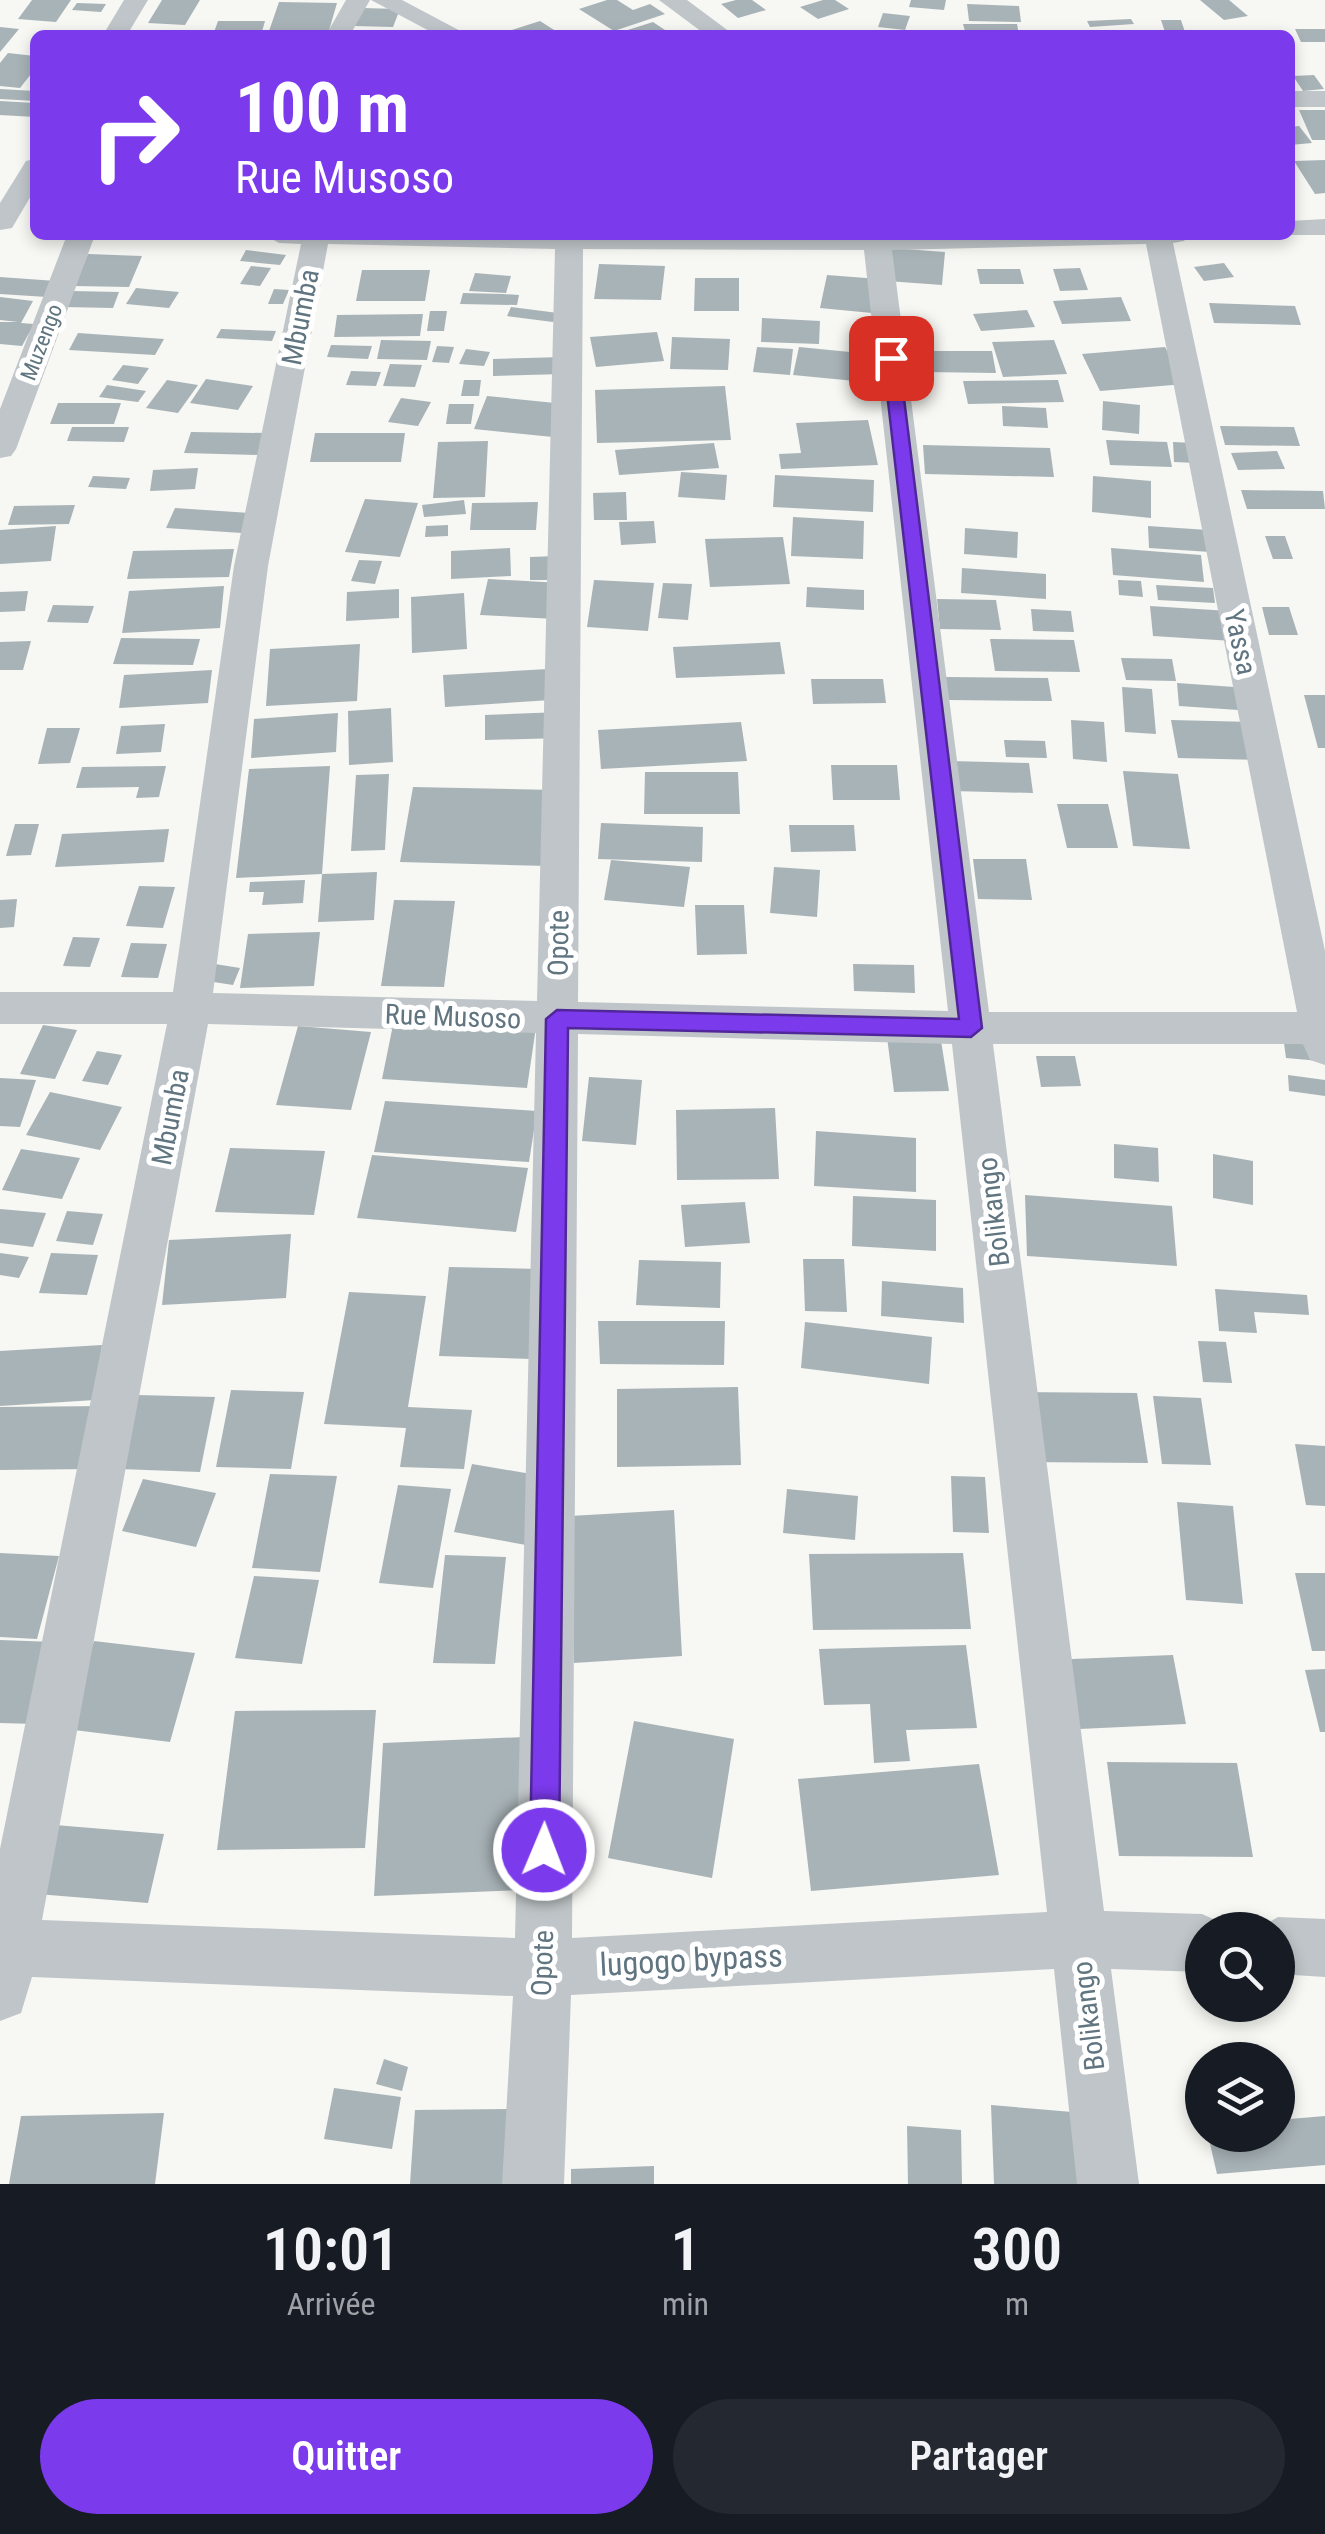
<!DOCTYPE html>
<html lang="fr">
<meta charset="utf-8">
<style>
:root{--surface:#171b24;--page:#242831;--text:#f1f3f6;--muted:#9ea1a6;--accent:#7c3aed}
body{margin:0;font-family:"Roboto Condensed",sans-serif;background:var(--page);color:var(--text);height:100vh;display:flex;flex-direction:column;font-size:38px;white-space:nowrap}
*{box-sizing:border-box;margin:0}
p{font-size:32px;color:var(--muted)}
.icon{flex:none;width:55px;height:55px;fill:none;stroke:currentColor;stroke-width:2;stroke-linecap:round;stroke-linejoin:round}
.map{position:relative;height:2184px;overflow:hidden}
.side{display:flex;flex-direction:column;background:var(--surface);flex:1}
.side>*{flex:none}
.top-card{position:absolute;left:30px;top:30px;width:1265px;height:210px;border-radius:15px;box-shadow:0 5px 15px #0003;background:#7c3aed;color:#fff;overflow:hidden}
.buttons{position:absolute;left:1185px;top:1912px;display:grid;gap:20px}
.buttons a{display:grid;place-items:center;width:110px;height:110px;border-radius:50%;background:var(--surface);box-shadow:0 5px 15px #0003;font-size:50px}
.pin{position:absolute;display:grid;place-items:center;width:85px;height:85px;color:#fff;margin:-42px;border-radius:20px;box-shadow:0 5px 15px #0006}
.me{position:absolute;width:110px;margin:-55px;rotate:1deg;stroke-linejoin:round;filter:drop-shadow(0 0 8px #0008)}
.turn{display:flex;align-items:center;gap:35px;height:210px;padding:0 40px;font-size:45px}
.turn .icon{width:130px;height:130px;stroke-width:2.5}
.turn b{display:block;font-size:70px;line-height:85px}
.eta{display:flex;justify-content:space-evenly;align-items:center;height:170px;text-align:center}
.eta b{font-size:60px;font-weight:600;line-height:70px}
.cta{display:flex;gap:20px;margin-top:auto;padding:20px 40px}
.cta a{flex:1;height:115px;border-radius:60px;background:var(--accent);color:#fff;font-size:40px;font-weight:600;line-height:115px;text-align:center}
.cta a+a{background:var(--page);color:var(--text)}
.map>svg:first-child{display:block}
.building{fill:#a8b3b7}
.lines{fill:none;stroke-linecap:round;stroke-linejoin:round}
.minor{fill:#bfc5c8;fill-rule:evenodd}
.route{fill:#7c3aed;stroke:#51269a;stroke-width:2.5}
.labels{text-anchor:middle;stroke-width:10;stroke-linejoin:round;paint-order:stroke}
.far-street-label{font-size:22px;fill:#607580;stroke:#fff}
.street-label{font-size:28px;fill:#607580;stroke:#fff}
.near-street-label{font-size:32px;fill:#607580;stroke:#fff}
</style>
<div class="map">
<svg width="1325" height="2184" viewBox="0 0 1325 2184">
<rect width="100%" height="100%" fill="#f7f7f3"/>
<path class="building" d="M32,0H71L56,22L18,19Z
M162,0H200L185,25L148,23Z
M607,0H617L633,10L650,4L665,14L614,31L579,9Z
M736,0H752L766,10L738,18L721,4Z
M823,0H835L849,9L818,19L800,7Z
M911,0H946L944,10L909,7Z
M1200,0H1229L1248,16L1224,20Z
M279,2L337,3L328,34H268Z
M77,3L106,4L101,12L72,10Z
M967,4L1019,6L1021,22L969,21Z
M362,8L400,9L393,27L354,26Z
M883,13L910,16L905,30L878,27Z
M1131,19L1134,24L1090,27L1087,21Z
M1161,20H1181L1186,35H1166Z
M218,21H265L261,35H213Z
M540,21L562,35H499V34Z
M653,22L668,32L615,35V34Z
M963,24H1017L1019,35H966Z
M0,27L19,29L0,52Z
M1295,29H1325V42H1301Z
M8,53L35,56V69L20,88L0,86V63Z
M1314,75L1324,89L1303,91L1293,76Z
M0,89L35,91V101L0,99Z
M0,101L35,103V117L0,115Z
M1299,110H1325V140H1312Z
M1299,126L1310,140L1312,143L1290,145V127Z
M1325,160V193L1315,194L1294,161Z
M890,248L945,252L942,285L887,281Z
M246,250L286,255L280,265L240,261Z
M88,254L142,256L129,287L74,286Z
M1224,263L1234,277L1204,281L1194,267Z
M599,264L665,266L661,300L594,299Z
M251,266L271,268L260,286L240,284Z
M1080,268L1088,290L1060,291L1053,269Z
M977,269H1020L1024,284H980Z
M362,270H430L425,301H356Z
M475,273L511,276L506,293L469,291Z
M827,275L879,279L872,313L820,308Z
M0,277L56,281L47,297L0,294Z
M695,278H739V311H694Z
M136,288L179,292L169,308L126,304Z
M274,289L289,290L283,304H268Z
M71,291L119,292L113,308L64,307Z
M463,293L503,294L519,295L517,305L460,304Z
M0,297L33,301L21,323L34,324L22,346L0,344V322H18L0,320Z
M1121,297L1131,321L1062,324L1053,301Z
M1209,303L1295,306L1301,325L1214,323Z
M511,307L558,313L553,322L507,316Z
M1027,310L1035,327L981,331L973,314Z
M430,311H447L444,331H427Z
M423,314L420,336L334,337L337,315Z
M762,318L820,321L819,344L761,342Z
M221,329L276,331L272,341L216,338Z
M657,332L664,361L596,367L590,337Z
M78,333L164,339L155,355L69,350Z
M672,337L730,339L728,370L670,369Z
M381,340L431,341L427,360L377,359Z
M1054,340L1067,374L1003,377L992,342Z
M331,345L372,346L368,359L327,357Z
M437,346L454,347L449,363L432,362Z
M757,347L793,349L790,375L753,372Z
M799,347L860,353L855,381L793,375Z
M1165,347L1185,384L1100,391L1082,354Z
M466,349L490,352L484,366L459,364Z
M923,351H992L996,373L926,372Z
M564,357V374L493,376V359Z
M390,364L422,365L415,387L383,386Z
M123,365L149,368L138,384L112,380Z
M351,371L381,372L376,386L346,385Z
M206,379L253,386L238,410L190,403Z
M167,380L198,385L178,413L146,408Z
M464,380H481L479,396H461Z
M1058,380L1064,402L968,404L963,381Z
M107,385L146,391L138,402L99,397Z
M725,386L731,440L597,443L595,390Z
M487,396L565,404L553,437L474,429Z
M401,398L431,402L418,426L388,422Z
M1103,401L1140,405L1139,434L1102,430Z
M58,403H121L114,424H50Z
M449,404H474L471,424H446Z
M1002,406L1046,408L1048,428L1003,426Z
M868,420L878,465L781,469L779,454L801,453L796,423Z
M1220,426L1294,427L1300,446L1225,445Z
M72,427H129L124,442L67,441Z
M191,432L265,433L259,455L184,453Z
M315,433H405L401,462H310Z
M1106,440L1167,442L1172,467L1110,465Z
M488,441L485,497L433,498L438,442Z
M1173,442L1194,443L1196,463L1174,462Z
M714,443L719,468L619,475L615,450Z
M923,445L1050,448L1054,477L925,474Z
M1277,451L1285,469L1238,470L1231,453Z
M198,468L195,489L150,491L153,470Z
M681,472L727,475L725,500L678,497Z
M775,475L874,480L873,512L773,507Z
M93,476L130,478L126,489L88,487Z
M1093,476L1151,481V518L1092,512Z
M1241,490L1323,491L1325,509H1247Z
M626,492L627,520H594L593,493Z
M365,499L418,503L400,557L345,552Z
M464,500L466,514L424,517L422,505Z
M538,502L536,530H470L472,503Z
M75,505L69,524L8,525L14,506Z
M175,508L250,513L242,533L166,528Z
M793,517L864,521L863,559L791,556Z
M654,521L656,543L621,545L619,522Z
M448,525V536L425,537L426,526Z
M56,526L51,561L0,564V530Z
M1148,526L1208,530L1211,552L1149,548Z
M965,528L1018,532L1017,558L964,554Z
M1265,536H1285L1293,559H1273Z
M783,537L790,584L710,587L705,539Z
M510,548L511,576L451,579V551Z
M1111,548L1201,555L1204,582L1113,575Z
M234,549L229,577L127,579L133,551Z
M558,556L557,580H530V557Z
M359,560L382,561L375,584L351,581Z
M962,568L1046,574V599L961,593Z
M488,579L561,583L555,619L480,615Z
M594,580L654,583L648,631L587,627Z
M1118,580L1141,581L1143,597L1119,595Z
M663,583L692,584L688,620L658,618Z
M1156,585L1213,588L1215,603L1158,600Z
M224,586L220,628L122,633L129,591Z
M807,587L864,590V610L806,607Z
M399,589V618L346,621L347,592Z
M28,591L25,611L0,612V592Z
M464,593L467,649L412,653L411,597Z
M937,599L996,600L1001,630L940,629Z
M53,605L94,606L88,623L47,622Z
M1150,606L1229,611L1233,641L1153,636Z
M1262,607H1289L1298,635H1269Z
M1031,609L1071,611L1074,632L1033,631Z
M121,638L200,639L193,665L113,664Z
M990,639L1074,640L1080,672L995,671Z
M31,641L23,670H0V642Z
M780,642L785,674L676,678L673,647Z
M360,644L357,701L266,706L270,649Z
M1121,658L1172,659L1176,681L1126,680Z
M548,669L551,700L445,707L443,675Z
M212,670L208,703L119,708L124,675Z
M945,677L1048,678L1052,701L948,700Z
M811,679H883L886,703L813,704Z
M1177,683L1249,688L1253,711L1179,706Z
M1122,687L1152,689L1156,734L1125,732Z
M1304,695H1325V748H1318Z
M391,708L393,762L349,765L348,711Z
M561,712V738L485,740V715Z
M338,713L336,752L251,758L254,719Z
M1071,720L1104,722L1107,762L1073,759Z
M1171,720L1253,722L1262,760L1178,758Z
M741,722L747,761L601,769L598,730Z
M165,724L161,752L116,754L121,726Z
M47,728H80L70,763L38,764Z
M1004,740L1045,741L1047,758L1006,757Z
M951,761L1029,763L1033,793L953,791Z
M831,765H897L900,800H833Z
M166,766L159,797L136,798L139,787L76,788L82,767Z
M330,766L322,874L377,872L374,920L318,922L322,874L236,878L249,769Z
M1123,771L1178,774L1190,849L1133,846Z
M645,772H738L740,814H644Z
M389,774L385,850L351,851L356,775Z
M413,787L556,790L548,866L400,862Z
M1057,804H1108L1118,848H1067Z
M601,823L703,827L702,862L598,859Z
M15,824H39L31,855L6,856Z
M789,825H854L856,851L791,852Z
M169,829L164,862L55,867L62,834Z
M973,859H1026L1032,900L978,899Z
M611,860L690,867L684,907L604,900Z
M774,867L820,870L817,917L770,913Z
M305,880L303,903L262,905L264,892H249L250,882Z
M139,886L175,887L163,928L126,926Z
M17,899L14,927L0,928V900Z
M394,900L455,901L444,987L381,986Z
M695,905H744L747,954L697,955Z
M320,932L314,986L240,988L248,934Z
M73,937L100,938L90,967L63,966Z
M131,943L167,944L158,978L121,977Z
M215,964L240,968L233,985L207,981Z
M853,964L914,965L915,993L854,991Z
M394,1020L536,1027L527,1088L382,1079Z
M43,1025L77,1030L55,1079L20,1074Z
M298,1026L371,1032L351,1110L276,1105Z
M939,1028L949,1091L894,1092L886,1029Z
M1284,1043L1317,1045L1320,1061L1286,1058Z
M97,1051L122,1055L108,1085L82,1081Z
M1036,1056H1075L1081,1086L1041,1087Z
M1288,1075L1325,1080V1096L1289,1091Z
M589,1077L642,1080L636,1145L582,1141Z
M0,1078L36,1080L20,1127L0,1126Z
M50,1092L122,1107L100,1150L26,1135Z
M385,1101L537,1111L529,1162L374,1152Z
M775,1108L779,1179L677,1180L676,1110Z
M816,1131L916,1138V1192L814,1186Z
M1114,1144L1158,1148L1159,1182L1114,1178Z
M230,1148L325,1151L314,1215L215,1212Z
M21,1149L80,1158L62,1199L2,1190Z
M1213,1154L1253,1161V1205L1213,1198Z
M372,1155L528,1168L516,1232L357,1218Z
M1025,1195L1172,1206L1177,1266L1027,1256Z
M853,1196L936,1200V1251L852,1246Z
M745,1202L750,1243L685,1247L681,1205Z
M0,1209L46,1213L33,1247L0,1243Z
M67,1211L103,1214L93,1245L56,1241Z
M291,1234L286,1298L162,1305L169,1240Z
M0,1253L29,1257L19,1278L0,1275Z
M51,1253L98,1255L87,1295L39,1293Z
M803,1259H844L847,1312L805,1311Z
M639,1260L721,1262L720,1308L636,1305Z
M449,1267L540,1269L532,1359L439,1356Z
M882,1281L963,1288L964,1323L881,1316Z
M1215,1289L1307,1295L1309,1315L1254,1312L1257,1333L1219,1331Z
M349,1292L426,1296L408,1407L472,1410L464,1469L400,1467L406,1428L324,1424Z
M598,1321H725L724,1365L600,1364Z
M805,1322L932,1337L929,1384L801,1368Z
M1198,1341L1226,1342L1232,1383L1203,1382Z
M102,1345L95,1400L0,1406V1351Z
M738,1387L741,1465L617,1467V1389Z
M231,1390L304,1392L291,1469L216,1467Z
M1015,1392L1137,1393L1148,1463L1024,1462Z
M137,1395L215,1397L200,1472L120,1469Z
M1153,1396L1201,1398L1211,1465L1162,1464Z
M104,1406L91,1469L0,1470V1407Z
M1295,1444L1325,1446V1506L1306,1505Z
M472,1464L543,1476L526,1545L454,1532Z
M270,1474L337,1476L320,1572L252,1568Z
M951,1476L985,1477L989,1533L953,1532Z
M143,1479L216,1493L196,1547L122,1531Z
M398,1485L451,1489L433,1588L379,1583Z
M787,1489L858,1496L855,1540L783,1533Z
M1177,1502L1233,1506L1243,1604L1186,1600Z
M674,1510L682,1656L574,1663L570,1516Z
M0,1553L59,1556L37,1639L0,1637Z
M963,1553L971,1629L813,1630L809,1554Z
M445,1555L506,1557L495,1664L433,1663Z
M1295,1573H1325V1651H1312Z
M254,1576L319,1580L302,1664L235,1658Z
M0,1640L54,1642L35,1724L0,1723Z
M94,1641L195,1653L170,1742L66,1729Z
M966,1645L977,1728L906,1730L910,1761L874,1763L870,1704L824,1705L819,1649Z
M1173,1655L1186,1724L1058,1730L1047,1660Z
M1325,1669V1732H1320L1305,1670Z
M376,1710L365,1848L217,1850L235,1711Z
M634,1721L734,1739L712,1878L608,1858Z
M524,1737L521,1890L374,1896L383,1743Z
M1107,1762L1237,1763L1253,1857L1119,1856Z
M979,1764L999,1875L811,1891L798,1779Z
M55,1825L164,1834L148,1903L37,1894Z
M384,2059L408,2067L402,2091L376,2084Z
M334,2088L401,2097L392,2149L324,2139Z
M991,2105L1084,2113L1089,2184H994Z
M515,2109L512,2184H410L415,2110Z
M164,2113L155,2184H9L21,2116Z
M1325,2116V2165L1217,2174L1208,2135H1278V2120Z
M907,2126L961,2130L962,2184H908Z
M654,2166V2184H571V2169Z"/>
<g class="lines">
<path class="minor" d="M124,0H148L127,35H103Z
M346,0H370L350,35H326Z
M371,0H402L468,35H437Z
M659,0H687L734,35H706Z
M1290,91H1325V107H1290Z
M35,159V189L12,228L0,230V203L26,161Z
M1325,219V235H1281H1290V221Z
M67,235H95L16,449L11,456L0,458V409Z
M265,235H1188L1184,241L1173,243L1325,951V1065L1310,1060L1303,1044H993L1104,1911L1202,1914L1222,1923L1225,1930H1202V1972L1111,1969L1139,2184H1077L1054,1969L571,1995L564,2184H502L513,1996L32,1977L21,2013L0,2021V1849L167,1024H0V992H173L234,566L301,244L279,243ZM328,244L555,249L537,1001L213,993L268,566ZM1146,244L1297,1012H989L892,250ZM583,249L864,250L948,1011L578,1002ZM208,1024L536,1033L515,1938L42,1920ZM578,1034L952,1044L1047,1912L572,1938Z
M1278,1917L1325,1919V1977L1278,1974V1930H1256Z"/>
</g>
<path class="route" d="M891,353L899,358L982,1028L971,1037L568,1028L559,1850L555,1860L544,1865L534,1860L530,1850L546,1019L557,1010L959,1019L883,358Z"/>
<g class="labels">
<g class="far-street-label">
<text transform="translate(41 342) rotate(-69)" y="8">Muzengo</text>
</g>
<g class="street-label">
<text transform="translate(300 317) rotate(-79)" y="10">Mbumba</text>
<text transform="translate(1241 642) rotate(78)" y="10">Yassa</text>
<text transform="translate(558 943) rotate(-89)" y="10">Opote</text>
<text transform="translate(453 1016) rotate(2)" y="10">Rue Musoso</text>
<text transform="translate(170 1117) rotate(-79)" y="10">Mbumba</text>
<text transform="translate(993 1212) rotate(-97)" y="10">Bolikango</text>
<text transform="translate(542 1963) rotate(-88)" y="10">Opote</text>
<text transform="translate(1088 2016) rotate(-97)" y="10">Bolikango</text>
</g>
<g class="near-street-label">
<text transform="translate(691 1960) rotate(-3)" y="11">lugogo bypass</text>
</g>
</g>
</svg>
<div class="buttons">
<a><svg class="icon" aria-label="search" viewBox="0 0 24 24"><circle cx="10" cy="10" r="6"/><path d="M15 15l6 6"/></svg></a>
<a><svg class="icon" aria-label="layers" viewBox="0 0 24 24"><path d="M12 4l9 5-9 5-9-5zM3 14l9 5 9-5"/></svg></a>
</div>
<div class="pin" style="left:891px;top:358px;background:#d93025"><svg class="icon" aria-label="arrive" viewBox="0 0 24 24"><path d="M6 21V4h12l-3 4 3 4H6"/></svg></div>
<svg class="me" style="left:544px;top:1850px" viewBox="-20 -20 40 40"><circle r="17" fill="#7c3aed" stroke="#fff" stroke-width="3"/><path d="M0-11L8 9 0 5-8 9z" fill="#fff"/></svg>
<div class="top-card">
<div class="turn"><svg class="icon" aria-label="right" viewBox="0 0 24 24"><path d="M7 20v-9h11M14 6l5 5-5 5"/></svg><div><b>100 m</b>Rue Musoso</div></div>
</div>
</div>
<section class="side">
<div class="eta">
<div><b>10:01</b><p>Arrivée</p></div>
<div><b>1</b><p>min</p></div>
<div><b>300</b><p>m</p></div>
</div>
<div class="cta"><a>Quitter</a><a>Partager</a></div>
</section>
